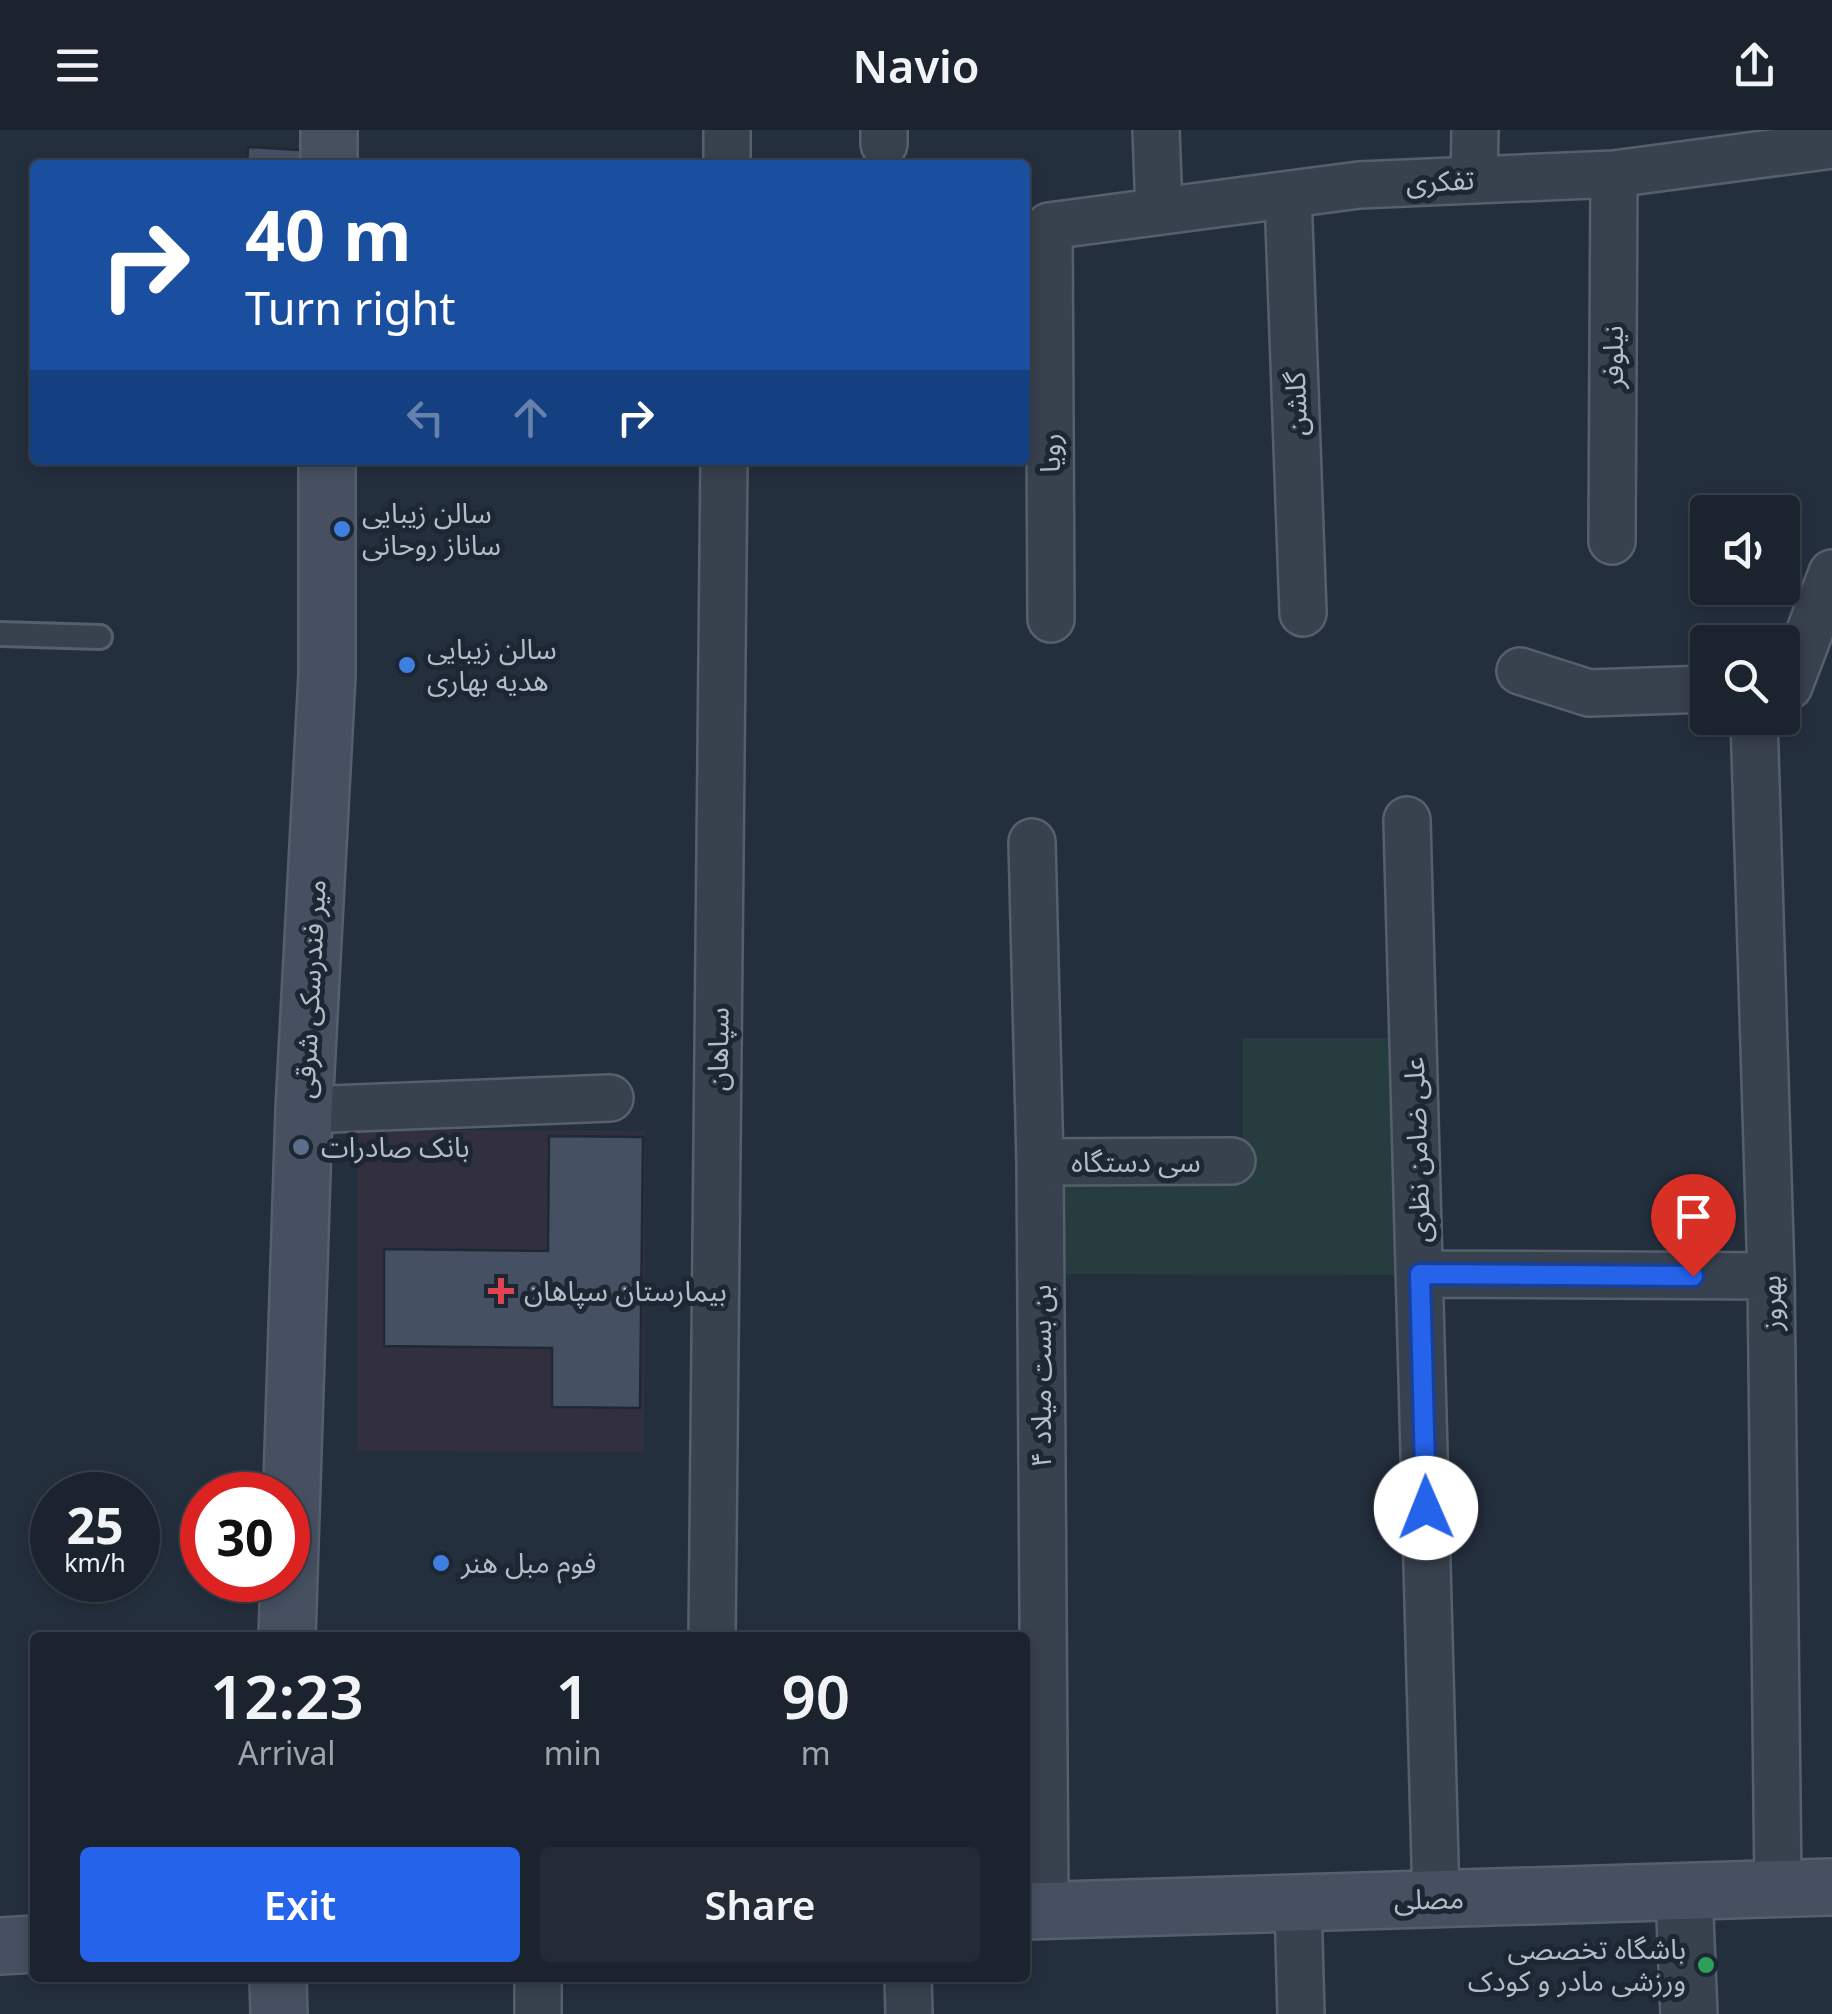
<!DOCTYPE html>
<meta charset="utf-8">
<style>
:root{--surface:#1b232e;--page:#242b36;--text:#f1f3f6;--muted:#a0a4aa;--line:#39404a;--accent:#2563eb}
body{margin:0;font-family:"Noto Sans","Noto Sans Arabic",sans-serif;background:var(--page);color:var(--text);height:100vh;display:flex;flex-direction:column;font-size:38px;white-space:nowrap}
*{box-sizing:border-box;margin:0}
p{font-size:32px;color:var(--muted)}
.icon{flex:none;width:55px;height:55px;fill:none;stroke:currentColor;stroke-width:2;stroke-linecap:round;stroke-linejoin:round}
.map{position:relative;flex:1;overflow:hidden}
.sheet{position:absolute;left:30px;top:1502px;width:1000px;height:350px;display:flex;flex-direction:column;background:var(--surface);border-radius:10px;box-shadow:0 5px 15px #0003,0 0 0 2px var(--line)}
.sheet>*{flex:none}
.banner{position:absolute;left:30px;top:30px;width:1000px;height:305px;border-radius:10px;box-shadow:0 5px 15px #0003,0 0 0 2px var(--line);background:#1a4fa0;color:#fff;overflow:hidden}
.fabs{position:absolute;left:1690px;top:365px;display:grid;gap:20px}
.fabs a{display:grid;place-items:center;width:110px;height:110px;border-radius:10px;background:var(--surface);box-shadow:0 5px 15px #0003,0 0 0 2px var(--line);font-size:50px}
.speed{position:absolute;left:30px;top:1342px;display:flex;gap:20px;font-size:50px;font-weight:700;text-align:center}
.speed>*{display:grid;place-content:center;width:130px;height:130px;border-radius:50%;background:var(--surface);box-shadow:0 5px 15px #0003,0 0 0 2px var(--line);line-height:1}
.speed small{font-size:25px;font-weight:400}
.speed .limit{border:15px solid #d22;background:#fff;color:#111}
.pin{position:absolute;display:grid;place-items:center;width:85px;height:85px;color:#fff;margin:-102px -42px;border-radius:50% 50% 50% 0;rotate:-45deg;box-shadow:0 0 10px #0007}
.pin .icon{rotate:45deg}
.me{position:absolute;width:110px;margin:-55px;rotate:359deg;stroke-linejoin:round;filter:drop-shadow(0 0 8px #0008)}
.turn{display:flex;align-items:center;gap:35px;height:210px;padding:0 50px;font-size:45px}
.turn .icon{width:130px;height:130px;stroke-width:2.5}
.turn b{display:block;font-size:70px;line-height:85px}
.lanes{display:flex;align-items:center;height:95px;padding:0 50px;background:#0003;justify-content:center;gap:50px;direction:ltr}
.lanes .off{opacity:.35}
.eta{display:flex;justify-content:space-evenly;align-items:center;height:170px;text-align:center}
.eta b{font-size:60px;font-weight:600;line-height:70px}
.action{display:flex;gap:20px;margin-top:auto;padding:20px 50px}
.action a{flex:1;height:115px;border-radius:10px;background:var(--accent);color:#fff;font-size:40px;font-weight:600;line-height:115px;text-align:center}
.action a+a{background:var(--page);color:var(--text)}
header{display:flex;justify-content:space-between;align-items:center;height:130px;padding:0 50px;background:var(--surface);font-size:45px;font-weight:600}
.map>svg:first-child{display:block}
.medical{fill:#32303f}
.green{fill:#263c3f}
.building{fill:#455162;stroke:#1f2835;stroke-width:2.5}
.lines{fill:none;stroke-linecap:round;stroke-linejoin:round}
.service-casing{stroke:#565f6c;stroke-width:28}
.minor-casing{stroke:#565f6c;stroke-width:50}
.tertiary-casing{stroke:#565f6c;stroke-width:60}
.secondary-casing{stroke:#565f6c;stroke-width:60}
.service{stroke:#38414e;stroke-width:22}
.minor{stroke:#38414e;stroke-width:45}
.tertiary{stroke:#38414e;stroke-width:55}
.secondary{stroke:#465061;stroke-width:55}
.route-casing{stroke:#184099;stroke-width:25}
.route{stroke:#2563eb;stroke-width:18}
.shop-dot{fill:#3f7fe0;stroke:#1d2633;stroke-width:4}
.service-dot{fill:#5c6f8a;stroke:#1d2633;stroke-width:4}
.health-dot{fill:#e0444e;stroke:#1d2633;stroke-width:4}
.leisure-dot{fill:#2e9e5b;stroke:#1d2633;stroke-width:4}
.labels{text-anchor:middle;stroke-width:10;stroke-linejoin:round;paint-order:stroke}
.street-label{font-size:28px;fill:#b4bcc9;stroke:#1d2633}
.poi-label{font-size:28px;fill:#b4bcc9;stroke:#1d2633;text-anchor:start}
</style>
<header><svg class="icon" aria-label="menu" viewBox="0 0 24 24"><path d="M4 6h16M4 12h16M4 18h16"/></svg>Navio<svg class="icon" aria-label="share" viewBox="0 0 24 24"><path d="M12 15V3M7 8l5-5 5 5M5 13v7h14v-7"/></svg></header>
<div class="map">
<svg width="1832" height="1884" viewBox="0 0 1832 1884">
<rect width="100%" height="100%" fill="#242f3e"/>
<path class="medical" d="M358,1000L645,1001L644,1322L357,1321Z"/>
<path class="green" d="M1243,908H1398V1145L1059,1144V1042L1243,1041Z"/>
<path class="building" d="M248,17L316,21V35H247Z
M549,1006L643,1007L640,1278L552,1277V1218L384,1216V1119L548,1121Z"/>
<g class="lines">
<defs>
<path id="service" d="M0,504L100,507"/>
<path id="minor" d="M884,0V14
M1156,0L1159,81
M727,35V0
M1474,50L1475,0
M1288,65L1303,483
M1612,411L1614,44
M1051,489L1049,96L1359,55L1614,44L1832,15
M1520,541L1589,563L1708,559
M1789,556L1832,443
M1754,588L1771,1146L1778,1759
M1407,690L1436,1769
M1032,712L1040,1032L1045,1780
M304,980L610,968
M1040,1032L1232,1031
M1420,1144L1771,1146
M712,1508L724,330
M1298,1772L1301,1884
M538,1848V1884
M908,1848L909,1884"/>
<path id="tertiary" d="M1684,1763L1689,1884"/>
<path id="secondary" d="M329,35V0
M287,1508L304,980L327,545V330
M1025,1781L1832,1757
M0,1816L35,1814
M278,1848L279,1884"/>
</defs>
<use href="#service" class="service-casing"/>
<use href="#minor" class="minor-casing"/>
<use href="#tertiary" class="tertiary-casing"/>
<use href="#secondary" class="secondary-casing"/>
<use href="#service" class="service"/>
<use href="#minor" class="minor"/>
<use href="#tertiary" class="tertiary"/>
<use href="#secondary" class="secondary"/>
</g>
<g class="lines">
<defs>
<path id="route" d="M1426,1378L1420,1144L1693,1146"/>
</defs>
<use href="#route" class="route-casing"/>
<use href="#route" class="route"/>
</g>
<g class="shop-dot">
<circle cx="342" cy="399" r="10"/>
<circle cx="407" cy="535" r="10"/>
<circle cx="441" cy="1433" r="10"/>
</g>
<circle class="service-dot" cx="301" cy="1017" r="10"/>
<path class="health-dot" d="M496 1146h10v10h10v10h-10v10h-10v-10h-10v-10h10z"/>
<circle class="leisure-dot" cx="1706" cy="1835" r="10"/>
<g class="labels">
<g class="street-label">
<text transform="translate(1440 51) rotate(-3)" y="10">تفکری</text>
<text transform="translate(1613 227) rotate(-90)" y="10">نیلوفر</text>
<text transform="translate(1296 274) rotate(-92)" y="10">گلشن</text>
<text transform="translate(1050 323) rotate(-90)" y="10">رویا</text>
<text transform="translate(310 859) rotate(-87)" y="10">میر فندرسکی شرقی</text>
<text transform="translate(718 919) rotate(-89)" y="10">سپاهان</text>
<text transform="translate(1417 1020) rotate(-92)" y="10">علی ضامن نظری</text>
<text x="1136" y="1042">سی دستگاه</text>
<text transform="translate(1771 1173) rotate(-91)" y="10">بهروز</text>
<text transform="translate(1041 1246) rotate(-90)" y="10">بن بست میلاد ۴</text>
<text transform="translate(1429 1769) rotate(-1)" y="10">مصلی</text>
</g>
<g class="poi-label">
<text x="362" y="393">سالن زیبایی<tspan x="362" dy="32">ساناز روحانی</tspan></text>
<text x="427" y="529">سالن زیبایی<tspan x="427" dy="32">هدیه بهاری</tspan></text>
<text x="321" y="1027">بانک صادرات</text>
<text x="524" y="1171">بیمارستان سپاهان</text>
<text x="461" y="1443">فوم مبل هنر</text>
<text x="1686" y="1829" text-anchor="end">باشگاه تخصصی<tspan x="1686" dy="32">ورزشی مادر و کودک</tspan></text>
</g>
</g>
</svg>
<div class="fabs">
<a><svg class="icon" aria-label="sound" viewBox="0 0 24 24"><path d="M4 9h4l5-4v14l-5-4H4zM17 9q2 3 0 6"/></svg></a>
<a><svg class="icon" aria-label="search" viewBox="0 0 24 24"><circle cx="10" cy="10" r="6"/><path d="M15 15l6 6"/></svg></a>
</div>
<div class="speed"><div>25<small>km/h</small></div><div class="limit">30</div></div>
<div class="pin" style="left:1693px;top:1146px;background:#d93025"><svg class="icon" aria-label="arrive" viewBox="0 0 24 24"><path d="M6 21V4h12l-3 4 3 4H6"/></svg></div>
<svg class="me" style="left:1426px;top:1378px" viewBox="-20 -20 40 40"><circle r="19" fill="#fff"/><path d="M0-13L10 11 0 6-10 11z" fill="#2563eb"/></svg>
<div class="banner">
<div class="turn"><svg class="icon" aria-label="right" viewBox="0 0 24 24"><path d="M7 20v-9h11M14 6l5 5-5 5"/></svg><div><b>40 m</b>Turn right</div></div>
<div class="lanes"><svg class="icon off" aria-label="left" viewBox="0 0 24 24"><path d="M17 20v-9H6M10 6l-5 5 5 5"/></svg><svg class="icon off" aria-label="ahead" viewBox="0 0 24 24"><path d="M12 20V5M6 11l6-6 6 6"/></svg><svg class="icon" aria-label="right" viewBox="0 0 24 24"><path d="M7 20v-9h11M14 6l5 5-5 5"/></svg></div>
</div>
<section class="sheet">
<div class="eta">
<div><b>12:23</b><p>Arrival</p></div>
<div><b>1</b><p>min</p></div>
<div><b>90</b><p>m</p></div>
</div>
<div class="action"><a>Exit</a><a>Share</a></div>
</section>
</div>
